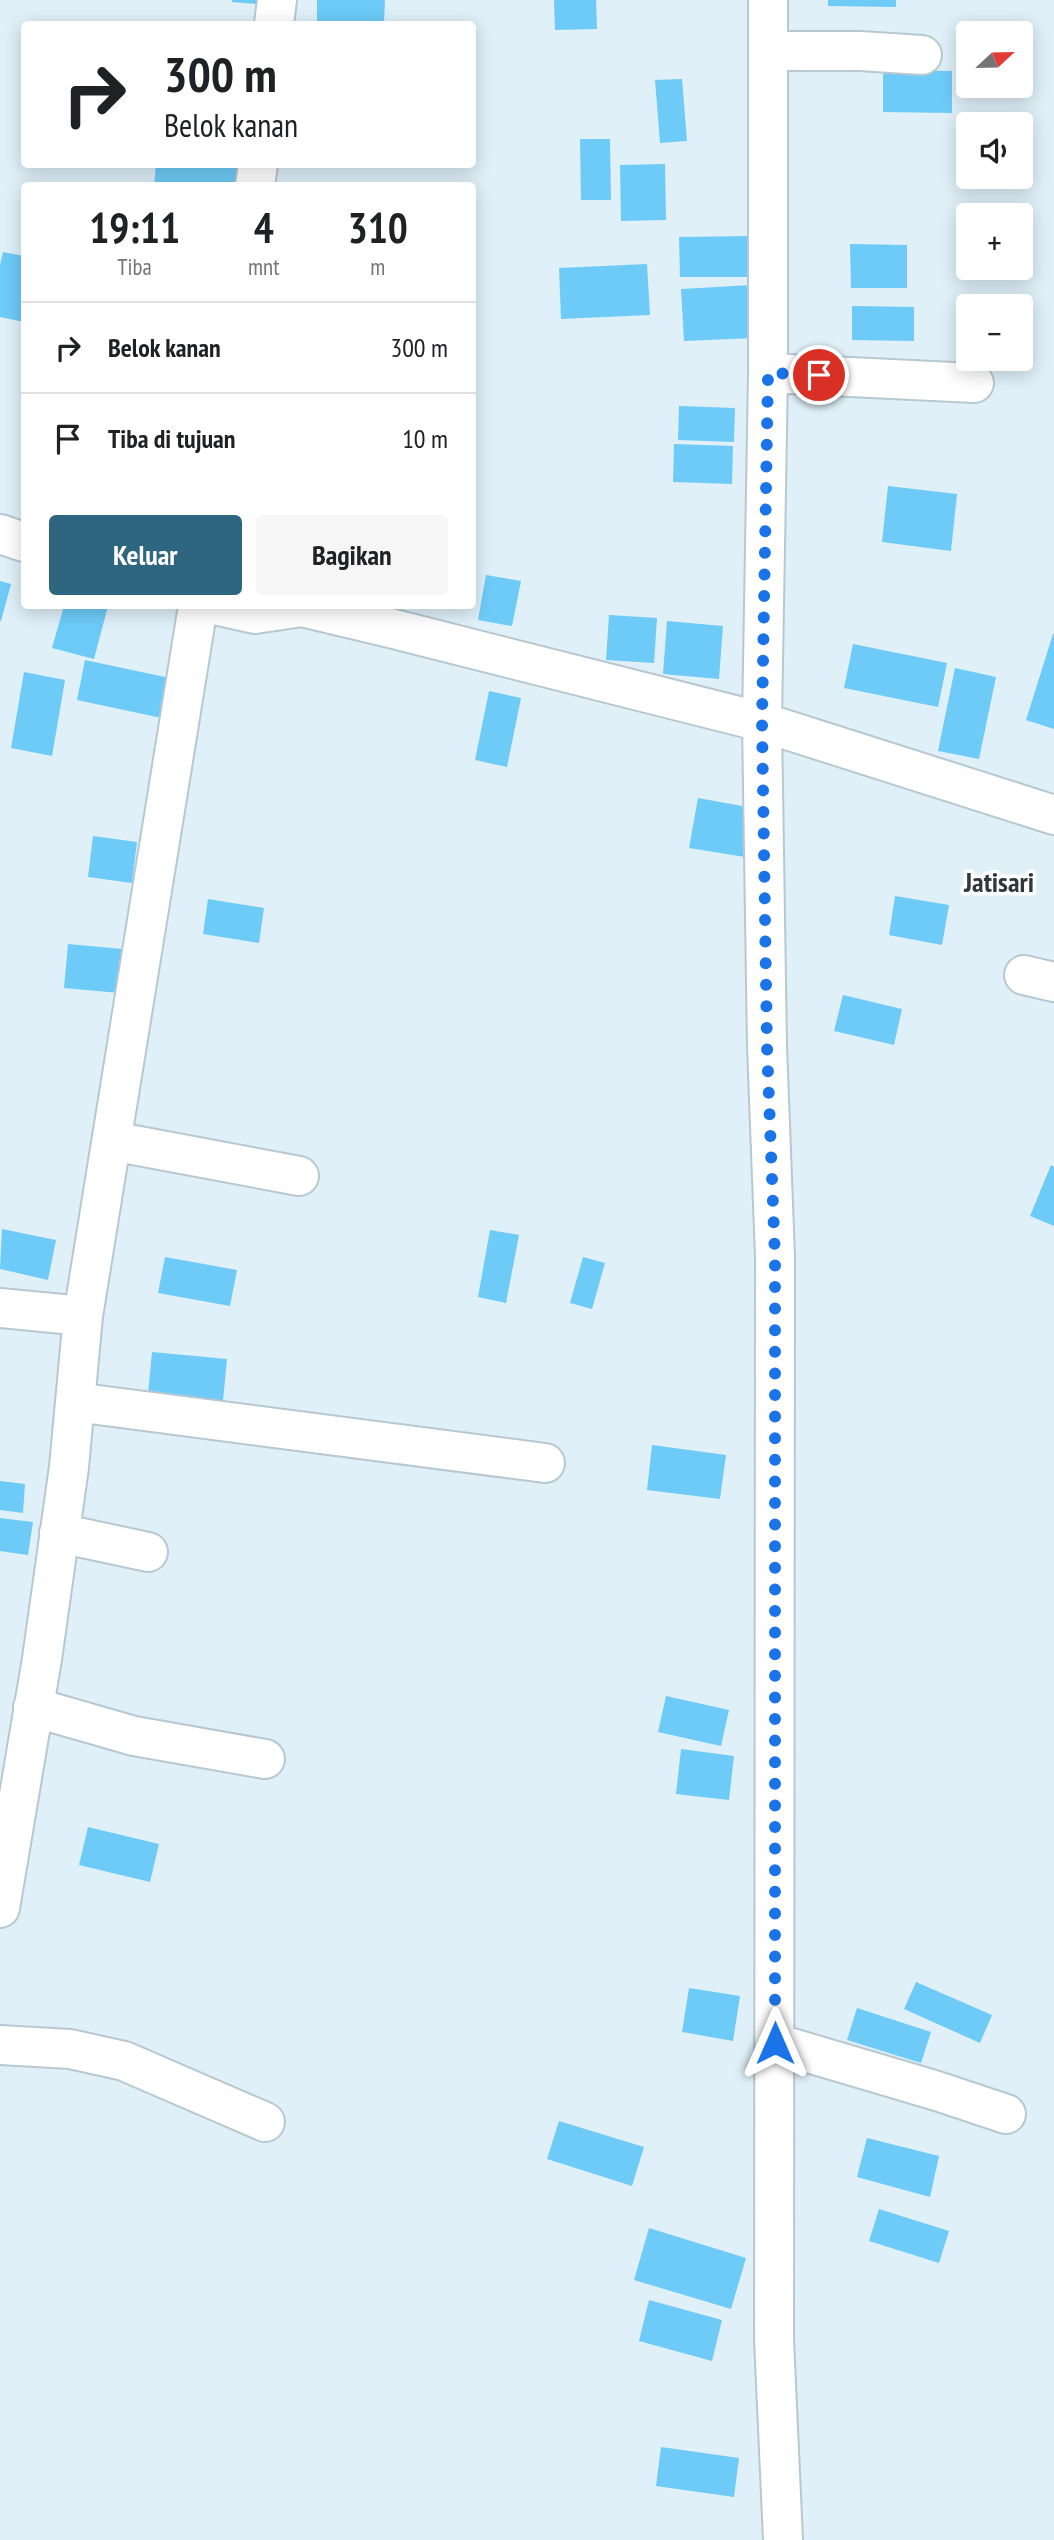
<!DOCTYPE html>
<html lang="id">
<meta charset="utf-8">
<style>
:root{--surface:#fff;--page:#f6f6f6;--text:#202124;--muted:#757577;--line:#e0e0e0;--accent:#2e6680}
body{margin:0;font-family:"PT Sans Narrow",sans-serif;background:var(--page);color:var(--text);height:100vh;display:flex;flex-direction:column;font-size:26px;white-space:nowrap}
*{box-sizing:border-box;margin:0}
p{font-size:23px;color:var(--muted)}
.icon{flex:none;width:38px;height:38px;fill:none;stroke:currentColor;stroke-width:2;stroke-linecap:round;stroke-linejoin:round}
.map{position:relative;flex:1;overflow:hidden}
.details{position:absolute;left:21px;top:182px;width:455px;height:427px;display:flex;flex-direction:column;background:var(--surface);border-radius:7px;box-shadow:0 4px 18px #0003}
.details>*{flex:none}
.banner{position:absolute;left:21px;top:21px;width:455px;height:147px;border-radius:7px;box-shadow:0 4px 18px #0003;background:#fff;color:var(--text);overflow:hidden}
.needle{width:46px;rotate:68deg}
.fabs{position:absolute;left:956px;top:21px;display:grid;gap:14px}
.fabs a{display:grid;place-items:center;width:77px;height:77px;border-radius:7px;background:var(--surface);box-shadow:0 4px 18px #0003;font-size:35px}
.pin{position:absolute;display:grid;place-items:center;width:60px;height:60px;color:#fff;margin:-30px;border:4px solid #fff;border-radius:50%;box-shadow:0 2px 7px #0007}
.me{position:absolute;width:77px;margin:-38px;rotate:0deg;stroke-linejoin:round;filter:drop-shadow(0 0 5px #0008)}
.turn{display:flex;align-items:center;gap:24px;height:147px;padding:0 28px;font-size:32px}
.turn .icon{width:91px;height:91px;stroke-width:2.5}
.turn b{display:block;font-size:49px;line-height:60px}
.eta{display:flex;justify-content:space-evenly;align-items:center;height:119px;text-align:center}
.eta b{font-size:42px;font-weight:800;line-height:49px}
.cta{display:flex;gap:14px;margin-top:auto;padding:14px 28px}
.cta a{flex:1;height:80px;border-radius:7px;background:var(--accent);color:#fff;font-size:28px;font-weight:800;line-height:80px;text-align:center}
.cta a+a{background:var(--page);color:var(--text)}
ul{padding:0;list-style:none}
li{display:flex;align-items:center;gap:21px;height:91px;padding:0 28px;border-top:2px solid var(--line)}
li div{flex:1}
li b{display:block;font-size:26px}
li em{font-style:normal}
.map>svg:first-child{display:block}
.building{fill:#6ecbf8}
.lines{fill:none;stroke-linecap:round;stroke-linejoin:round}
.street-casing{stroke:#b8c8d1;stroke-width:42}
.street{stroke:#fff;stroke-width:38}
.route{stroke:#1a73e8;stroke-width:12;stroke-dasharray:0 21.6}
.labels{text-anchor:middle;stroke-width:7;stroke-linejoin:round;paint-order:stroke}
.quarter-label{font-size:28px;font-weight:bold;fill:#31383b;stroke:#fff}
</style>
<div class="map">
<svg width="1054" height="2540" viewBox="0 0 1054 2540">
<rect width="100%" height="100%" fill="#dff0f9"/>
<path class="building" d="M232,0H257V4L232,2Z
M317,0H385L384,24L317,22Z
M554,0H596L597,29L555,30Z
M828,0H896V7L828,6Z
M883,70L952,71V113L883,112Z
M682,79L687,141L660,143L655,80Z
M580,139H610L611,200H581Z
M156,164H251L249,186H154Z
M665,164L666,220L621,221L620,165Z
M751,236V277H680L679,237Z
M850,244L907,245V288H851Z
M3,252L24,256V322L0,317V265Z
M647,264L650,315L561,319L559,268Z
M752,285L754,338L684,341L681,289Z
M852,306L914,307V341L852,340Z
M679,406L735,408L734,442L678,440Z
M674,444L733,446L732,484L673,482Z
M888,486L957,494L951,551L882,542Z
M486,575L521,581L512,626L478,620Z
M0,581L11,584L1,621H0Z
M64,606H108L94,659L52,648Z
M609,615L657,618L654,663L606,660Z
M667,621L723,626L719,679L663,674Z
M1053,634H1054V729L1026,720Z
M853,644L947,663L938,707L844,688Z
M85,660L179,680L171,720L77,700Z
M955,668L996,677L979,759L938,751Z
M24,672L65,680L52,756L11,748Z
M489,691L521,698L507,767L475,760Z
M698,798L753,808L745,857L689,848Z
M93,836L137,842L132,883L88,877Z
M895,896L949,905L942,945L889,935Z
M208,899L264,908L259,943L203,934Z
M68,944L123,949L119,993L64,988Z
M843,995L902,1009L894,1045L834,1031Z
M1051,1165L1054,1167V1226L1030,1216Z
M2,1229L56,1240L48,1280L0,1269Z
M490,1230L519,1235L506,1303L478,1297Z
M165,1257L237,1270L230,1306L158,1293Z
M583,1257L605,1263L592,1309L570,1303Z
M152,1352L227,1359L223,1401L148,1394Z
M652,1445L726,1455L720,1499L647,1490Z
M0,1481L25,1484L23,1513L0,1510Z
M0,1518L33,1522L28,1555L0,1551Z
M666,1696L729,1710L721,1746L658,1732Z
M681,1749L734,1756L729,1800L676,1794Z
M88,1827L159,1844L150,1882L79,1865Z
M916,1982L992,2015L980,2043L904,2009Z
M689,1988L740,1996L733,2041L682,2032Z
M857,2008L931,2032L921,2063L847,2040Z
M559,2121L644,2147L632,2186L547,2159Z
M867,2138L939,2156L930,2197L857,2177Z
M879,2209L949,2231L939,2263L869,2241Z
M649,2228L746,2258L731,2309L634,2280Z
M649,2300L722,2320L712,2361L639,2341Z
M661,2447L739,2458L734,2497L656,2486Z"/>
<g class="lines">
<defs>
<path id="street" d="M768,0V373L762,722L767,1046L775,1257L774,2339L783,2540
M274,24L277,0
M768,51H860L922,55
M255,186L258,164
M768,373L974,383
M0,534L24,542
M219,606L255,614L302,607L390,628L762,722L1054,815
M1024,975L1054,982
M112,1141L299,1176
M0,1308L83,1316
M75,1402L545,1463
M59,1533L148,1552
M33,1707L134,1736L265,1759
M0,1908L42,1659L69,1467L83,1316L198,606
M775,2043L937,2091L1006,2114
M0,2045L70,2049L124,2061L265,2122"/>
</defs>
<use href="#street" class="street-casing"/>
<use href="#street" class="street"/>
</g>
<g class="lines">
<path class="route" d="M775,2043V1258L767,1046L762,722L768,373L819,375"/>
</g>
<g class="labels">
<g class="quarter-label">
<text x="999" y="892">Jatisari</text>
</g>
</g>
</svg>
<div class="fabs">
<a><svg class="needle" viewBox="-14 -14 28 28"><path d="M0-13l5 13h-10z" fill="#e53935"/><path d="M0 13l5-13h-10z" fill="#757577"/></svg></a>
<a><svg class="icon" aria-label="sound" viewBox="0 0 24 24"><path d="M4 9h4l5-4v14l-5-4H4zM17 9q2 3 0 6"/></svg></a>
<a>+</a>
<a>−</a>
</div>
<div class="pin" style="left:819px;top:375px;background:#d93025"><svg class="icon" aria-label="arrive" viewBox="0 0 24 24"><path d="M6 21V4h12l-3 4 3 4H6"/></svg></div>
<svg class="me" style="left:775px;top:2043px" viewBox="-20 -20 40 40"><path d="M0-17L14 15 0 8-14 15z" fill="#1a73e8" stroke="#fff" stroke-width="4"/></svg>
<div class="banner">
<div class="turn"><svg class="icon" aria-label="right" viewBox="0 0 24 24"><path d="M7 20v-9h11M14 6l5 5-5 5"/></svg><div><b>300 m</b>Belok kanan</div></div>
</div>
<section class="details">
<div class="eta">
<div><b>19:11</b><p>Tiba</p></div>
<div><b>4</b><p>mnt</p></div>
<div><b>310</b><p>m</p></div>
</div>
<ul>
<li><svg class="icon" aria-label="right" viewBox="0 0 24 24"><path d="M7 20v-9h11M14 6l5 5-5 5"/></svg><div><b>Belok kanan</b></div><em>300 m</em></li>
<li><svg class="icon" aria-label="arrive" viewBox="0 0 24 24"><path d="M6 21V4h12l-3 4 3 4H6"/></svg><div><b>Tiba di tujuan</b></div><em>10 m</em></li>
</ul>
<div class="cta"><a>Keluar</a><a>Bagikan</a></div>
</section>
</div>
